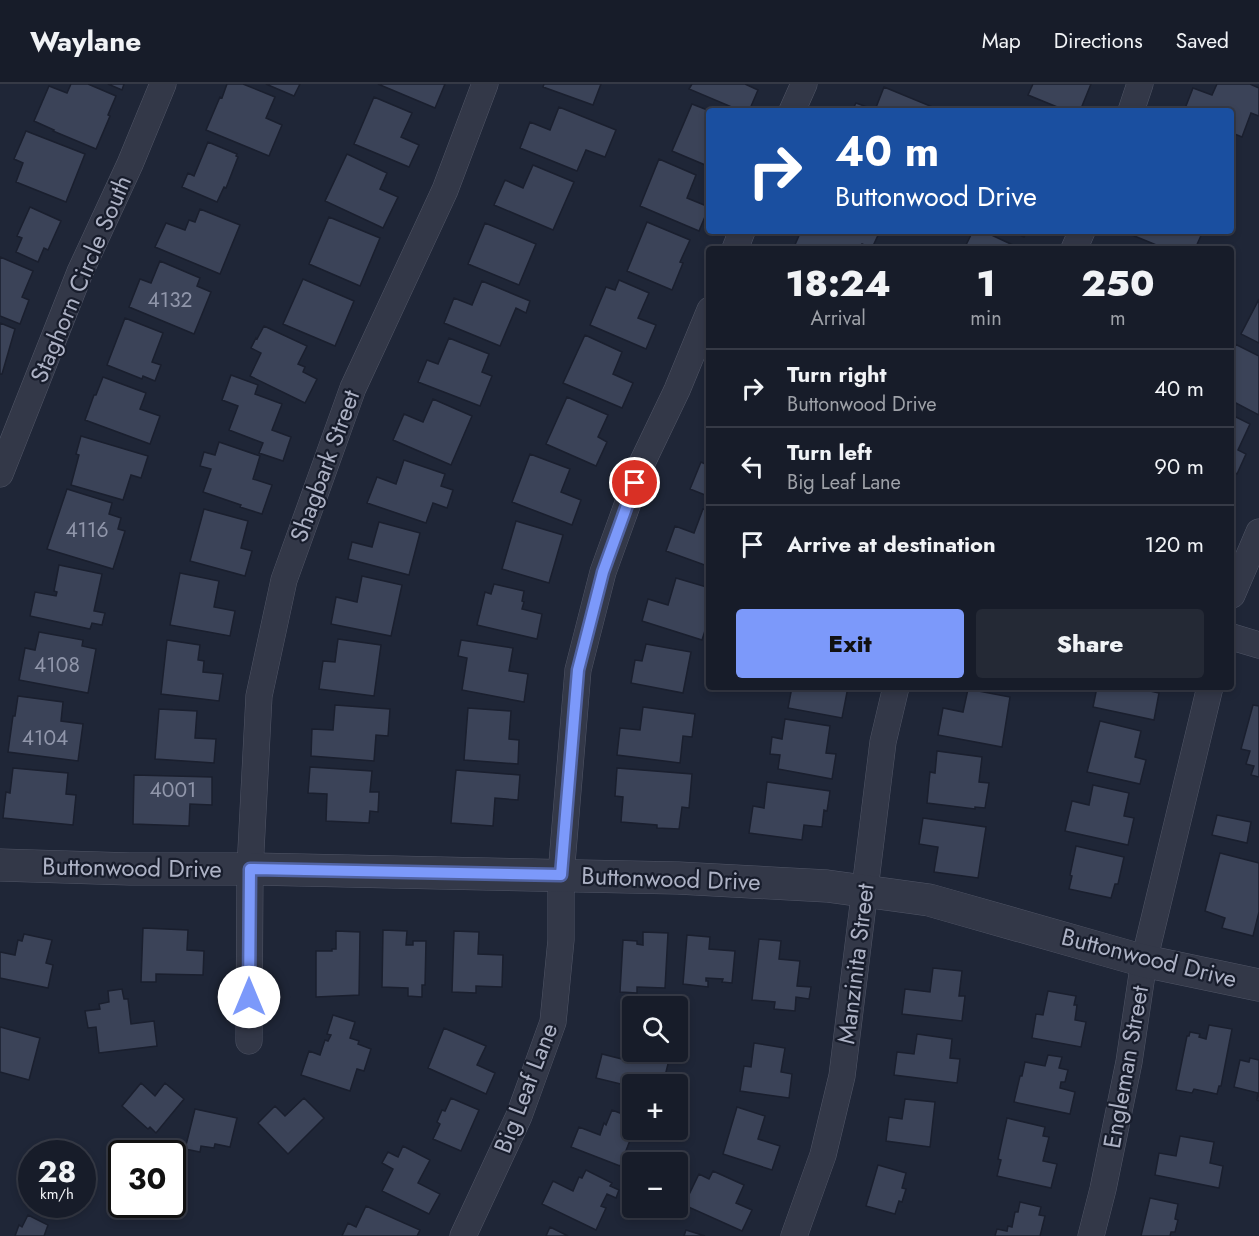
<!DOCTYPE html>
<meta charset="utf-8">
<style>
:root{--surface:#171c29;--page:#242935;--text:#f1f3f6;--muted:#9ea1a8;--line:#363a46;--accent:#7c99fa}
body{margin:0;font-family:Jost,sans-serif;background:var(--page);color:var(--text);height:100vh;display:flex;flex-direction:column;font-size:22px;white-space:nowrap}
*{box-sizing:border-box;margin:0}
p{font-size:20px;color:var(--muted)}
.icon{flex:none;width:33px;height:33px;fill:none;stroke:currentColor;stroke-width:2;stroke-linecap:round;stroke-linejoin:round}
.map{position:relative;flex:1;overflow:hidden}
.panel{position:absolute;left:706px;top:162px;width:528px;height:444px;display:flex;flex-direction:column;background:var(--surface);border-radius:6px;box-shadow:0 3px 9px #0003,0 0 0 2px var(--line)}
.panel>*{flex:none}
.guide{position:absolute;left:706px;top:24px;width:528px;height:126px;border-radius:6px;box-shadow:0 3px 9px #0003,0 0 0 2px var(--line);background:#1a4fa0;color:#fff;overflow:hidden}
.buttons{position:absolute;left:622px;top:912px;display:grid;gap:12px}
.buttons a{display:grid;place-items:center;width:66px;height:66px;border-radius:6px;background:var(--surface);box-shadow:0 3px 9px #0003,0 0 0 2px var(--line);font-size:30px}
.speed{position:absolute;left:18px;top:1056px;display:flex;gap:12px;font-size:30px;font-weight:700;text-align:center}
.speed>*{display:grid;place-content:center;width:78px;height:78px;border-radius:50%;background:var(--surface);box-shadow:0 3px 9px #0003,0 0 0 2px var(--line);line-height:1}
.speed small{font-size:15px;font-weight:400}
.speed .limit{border:3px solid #111;border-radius:9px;background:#fff;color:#111}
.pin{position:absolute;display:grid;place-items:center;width:51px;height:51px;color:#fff;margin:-26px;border:3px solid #fff;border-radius:50%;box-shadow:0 2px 6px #0007}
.me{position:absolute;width:66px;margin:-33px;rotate:0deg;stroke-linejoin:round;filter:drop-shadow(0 0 4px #0008)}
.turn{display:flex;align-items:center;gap:21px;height:126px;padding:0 30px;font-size:27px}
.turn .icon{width:78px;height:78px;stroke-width:2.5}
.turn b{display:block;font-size:42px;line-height:51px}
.eta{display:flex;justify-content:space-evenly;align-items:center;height:102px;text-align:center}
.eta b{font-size:36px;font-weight:800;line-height:42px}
.action{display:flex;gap:12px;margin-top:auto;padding:12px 30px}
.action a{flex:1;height:69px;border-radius:6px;background:var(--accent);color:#111;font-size:24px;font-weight:800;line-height:69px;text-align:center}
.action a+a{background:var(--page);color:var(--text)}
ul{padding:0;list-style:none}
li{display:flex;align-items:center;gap:18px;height:78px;padding:0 30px;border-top:2px solid var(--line)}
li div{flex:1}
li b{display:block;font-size:22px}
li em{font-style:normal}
header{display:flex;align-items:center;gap:36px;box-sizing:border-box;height:84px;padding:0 30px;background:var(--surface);border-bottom:2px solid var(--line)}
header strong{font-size:28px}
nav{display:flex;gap:33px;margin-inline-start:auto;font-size:21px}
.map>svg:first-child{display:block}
.building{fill:#3b4358;stroke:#1a1f2e;stroke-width:1.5}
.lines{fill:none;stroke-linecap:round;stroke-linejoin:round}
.minor-casing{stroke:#505566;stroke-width:27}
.tertiary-casing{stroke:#505566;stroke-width:33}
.minor{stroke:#333848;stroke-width:26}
.tertiary{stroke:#333848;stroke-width:32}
.route-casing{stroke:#5163a2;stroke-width:15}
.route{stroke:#7c99fa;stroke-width:10}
.labels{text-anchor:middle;stroke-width:4.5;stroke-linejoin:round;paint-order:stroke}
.number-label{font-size:21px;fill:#9096aa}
.street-label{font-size:24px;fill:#adb2c5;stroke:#181d2c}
</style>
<header>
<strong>Waylane</strong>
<nav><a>Map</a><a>Directions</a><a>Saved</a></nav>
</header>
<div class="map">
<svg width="1259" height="1152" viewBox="0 0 1259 1152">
<rect width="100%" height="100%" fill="#1f2637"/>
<path class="building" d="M71,0H88L116,12L108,31L110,32L96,65L53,47L54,46L34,37L49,2L67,9Z
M108,0H124L122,6Z
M227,0H243L275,13L266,34L282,41L269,72L206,46L220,13L222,14Z
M266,0H300L294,12Z
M378,0H445L435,24Z
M544,0H601L593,21L543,3Z
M692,0H745L758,6L749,27H741L689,5Z
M1033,0H1091L1080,27H1067L1028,11Z
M1217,0H1250L1259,4V32L1251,29L1242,53L1232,49V27H1184L1193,4L1212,11Z
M884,3L935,24L933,27H852L856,19L875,26Z
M374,13L412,29L401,53L419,61L409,83L354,60Z
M692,20L710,27V83L672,67Z
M559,23L616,46L605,73L586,66L577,87L520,64L530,38L550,46Z
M26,47L85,70L66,118L16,98L23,79L14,75Z
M208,58L237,70L236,72L238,73L226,104L224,103L217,118L182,103L188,89L194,92Z
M347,70L387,89L380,105L398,113L383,144L325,117Z
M659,75L696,91L687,114L709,123L699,147L640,122Z
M533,81L574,98L553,146L494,121L505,96L523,104Z
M30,123L61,137L48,166L44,164L38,178L16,168L22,154L17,152Z
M200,125L240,141L220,190L155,163L166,139L185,146L189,136L195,138Z
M329,133L380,154L360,202L309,180Z
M647,138L690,156L680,178L683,179L672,206L627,187Z
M485,139L536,160L519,201L468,180Z
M801,147L823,148L880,147L872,164L862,160L860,165H800L794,163Z
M973,147H983L1015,162L1014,165H964Z
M1011,147H1027L1024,153Z
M1133,147H1203L1195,165H1166L1132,151Z
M0,173L33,187L22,213L29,216L20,240L0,232Z
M160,177L200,194L197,202L211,208L194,250L129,223L140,195L151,199Z
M303,195L354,217L335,262L283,240Z
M619,196L649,209L638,234L656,241L646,265L590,241L606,203L615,206Z
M482,197L530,217L526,229L516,224L500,262L444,239L454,214L472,221Z
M1259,215V259L1241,250Z
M125,234L163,249L152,278L161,281L155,297L143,292L142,295L107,281Z
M0,239L15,245L2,290H0Z
M264,242L307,262L298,280L305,283L303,288L317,295L305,319L250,292L261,269L251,264L256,254L257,255Z
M585,251L622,268L613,290L633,299L622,324L563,299Z
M449,254L489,270L482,288L492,292L480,322L418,298L427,276L438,280Z
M1235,260L1259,272V331L1232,317V266Z
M231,291L258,301L255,310L282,320L272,346L291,353L283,377L259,369L263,359L229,346L238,322L222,316Z
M103,293L146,309L140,325L160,332L150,360L85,336L94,311H96Z
M567,313L608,331L598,353L607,358L596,382L546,360Z
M433,315L472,332L451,381L393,356L404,330L423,338Z
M1232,331L1250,340L1238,366L1246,370L1237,390L1232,387Z
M81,352L148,372L141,394L131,391L123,416L71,401L79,371L76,370Z
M219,358L260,372L253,395L272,401L262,430L240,423L241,421L203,408L211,385L200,382L204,368L215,371Z
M710,368V413L690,405L701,378L705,380Z
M530,370L570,385L561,408L581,416L572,441L512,418Z
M404,376L445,390L441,402L453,406L447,424L433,419L426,439L367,419L377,393L396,400Z
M67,405L112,419L109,430L121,434L118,445L125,447L113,485L47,465Z
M204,425L248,437L241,464L252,467L245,492L190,477Z
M703,425L710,427V483L666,467L675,442L694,449Z
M516,437L563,451L549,499L502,485Z
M379,438L420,449L409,491L348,475L352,458L372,463Z
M59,481L102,490L94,527L105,529L102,541L92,539L90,545L30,532L35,508L56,512L57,508L54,507Z
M180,489L219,497L214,523L235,527L230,552L170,541Z
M362,492L402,501L391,552L331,540L336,513L357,518Z
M676,494L710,504V531L702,556L642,537L648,515L668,521Z
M494,500L524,507L522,517L524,518L522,525L542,530L537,555L477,541L485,508L491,510Z
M39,548L83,556L82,562L96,565L88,609L19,596L25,564L35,566Z
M338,555L381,561L374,612L319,605L323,577L335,578Z
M167,556L200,561L198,576L204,577L203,588L223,590L219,617L161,610Z
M461,556L513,564L509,587L528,590L524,618L462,606L467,574L458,572Z
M646,560L691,568L683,609L631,599L635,576L642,577Z
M792,603H848L842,634L788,624Z
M1097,603H1142L1141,605L1159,609L1154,636L1093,623Z
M968,605L1010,613L1002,663L938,651L943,624L963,628Z
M18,612L63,618L61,637L83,640L78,677L8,668L13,632H15Z
M335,621L390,625L388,652L376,651L374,677L311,672L312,645L333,646Z
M1253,621L1259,622V693L1251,691L1254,682L1246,680L1250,667L1241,665Z
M643,623L695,630L692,653L683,652L680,679L617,671L620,644L640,646Z
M468,624L511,627L509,655L519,656L518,680L464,676Z
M159,625L197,627L195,654L216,655L214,679L155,675Z
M785,635L830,642L826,669L836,670L832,695L778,685L780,671L770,670L772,653L782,655Z
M1100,637L1141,647L1135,673L1146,676L1140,700L1087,688Z
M937,667L982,673L979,698L989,699L985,724L975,723V725L927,719L930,688L935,689Z
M310,683L372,687L370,708H379L378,728L370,727L369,739L326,737L327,710L308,709Z
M13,684L68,689L66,710L76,711L73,741L3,734L6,708L10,709Z
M617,684L692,690L689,724L682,723L679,745L657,744V741L621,738L623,713L615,712Z
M456,686L520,691L518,716L495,714L493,742L451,739Z
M134,691L212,693V721L190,720L189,742L133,740Z
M767,698L830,707L827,727L824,726L822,743L804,741L802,756L749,749L753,722L764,724Z
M1093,701L1129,709L1124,732L1134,734L1128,761L1065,747L1072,717L1089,721Z
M1217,731L1251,738L1247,759L1212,751Z
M923,734L986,743L978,794L934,788L938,763L919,760Z
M1076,762L1124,773L1118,800H1115L1111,814L1069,805L1072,792L1070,791Z
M1220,769L1259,779V828L1253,852L1222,844L1225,834L1205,827Z
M143,844L188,846L187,866L204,867L203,891L156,890V898H141Z
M383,846L407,847L406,861H413V857H426L425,901H422V913L408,912V904L382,903Z
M336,847L360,848L359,911L316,913V867H332V865H336Z
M454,847L479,848L478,870L503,871L502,903L476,902V909L452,908Z
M643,848L668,849L665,904L637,903V909L620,908L623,856L637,857V860L643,861Z
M24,850L52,856L46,879L53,881L48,904L0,894V868L15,871L18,856L22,857Z
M687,851L710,853L709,865L735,867L732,899L722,898L723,895L706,894V897H708V903L683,900Z
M759,855L781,857L779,875L800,877L797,902L811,903L809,915L796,913L795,927L774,925L775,918L752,916Z
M933,884L962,887L959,912H965L962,937L902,930L905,905L930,908Z
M122,905L124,915H128L131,940L154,937L157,962L99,969L96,943L88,944L85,927L100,925L99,920L109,918L108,907Z
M1048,907L1076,912L1074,921H1077L1075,936L1086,938L1081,963L1032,954L1036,930L1043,931Z
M333,931L355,938L350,954L359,957L358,960L371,965L364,987L357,985L350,1007L301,991L309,967L320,971L325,956L328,957L331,951L327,950Z
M1209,941L1232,945L1221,1002H1219L1217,1010L1194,1005L1192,1009L1176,1006L1187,952H1189L1190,948L1200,950L1199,953L1206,955Z
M0,943L40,954L29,996L0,988Z
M444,944L486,962L477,981L495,989L486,1010L428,984Z
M917,950L952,955L950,974L960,975L957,999L894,991L897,968L914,970Z
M631,952H633V968H671L665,992L658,990L655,1000H633V1003L596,994L602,970L622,975L625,960L628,961Z
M754,959L785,964L781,988L792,990L789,1014L740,1007L744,982L751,983Z
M1048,971L1062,973L1059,984L1068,986L1065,998H1061L1060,1004L1075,1008L1070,1030L1014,1018L1020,992H1022L1025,978L1045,982Z
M1250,974L1259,976V1017L1257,1016L1258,1009L1234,1003L1240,976L1249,978Z
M141,999L155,1012L165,999L184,1015L156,1049L150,1043L148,1045L122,1022Z
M304,1014L324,1034L288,1070L258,1039L275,1022L285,1032Z
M451,1014L479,1026L461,1067L433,1055L440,1040L437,1038L442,1026L445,1027Z
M905,1015L935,1018L930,1063L886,1057L889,1033L902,1035Z
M737,1023L765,1032L758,1055L780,1062L772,1086L723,1070Z
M195,1025L237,1034L230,1063L215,1060L214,1064L201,1062L200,1068L185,1065Z
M612,1026L633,1034L634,1046L620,1082L571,1063L579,1043L600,1051L604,1039L606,1041Z
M1007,1034L1045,1043L1043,1052L1049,1053L1043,1077L1057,1080L1051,1104L997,1092L1001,1076L998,1075Z
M1180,1052L1214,1058L1210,1079L1223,1082L1219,1104L1155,1091L1159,1069L1176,1072Z
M403,1062L430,1076L418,1099L440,1110L429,1130L382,1107L393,1085L382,1079L388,1068L398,1073Z
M878,1081L906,1089L902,1104L906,1105L902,1118L899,1117L895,1130L866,1122Z
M586,1086L612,1099L610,1102L619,1106L616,1114L607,1110L601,1122L606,1124L596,1146L542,1120L553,1097L573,1107L579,1093L582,1094Z
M713,1087L744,1101L736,1119L752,1126L742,1147L684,1121L699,1090L709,1095Z
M1150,1114L1178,1120L1175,1135L1178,1136L1175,1148H1171L1170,1152H1141Z
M1020,1118L1041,1123L1039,1131L1045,1132L1040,1152H995L997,1145L1007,1147L1008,1142L1012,1143L1015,1128H1018Z
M366,1122L420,1146L417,1152H342L348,1139L356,1143Z
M28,1131L48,1141L44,1152H15L19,1141L22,1143Z
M550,1143L568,1152H546Z
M686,1146L705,1152H684Z"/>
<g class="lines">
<defs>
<path id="minor" d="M792,27L804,0
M1131,27L1140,0
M735,165L742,147
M1074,165L1082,147
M0,390L80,188L130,80L163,0
M1232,511L1259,448
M1232,553L1259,561
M249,957L250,785L259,612L284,496L353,304L445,106L485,0
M463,1152L519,1032L553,938L561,856V791L578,586L603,488L643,377L677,306L710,226
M794,1152L823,1071L842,992L883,658L896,603
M1091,1152L1103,1105L1129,978L1144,877L1210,603"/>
<path id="tertiary" d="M0,781L130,785H250L678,794L827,802L929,816L1144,877L1259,901"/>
</defs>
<use href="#minor" class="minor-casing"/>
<use href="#tertiary" class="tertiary-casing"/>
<use href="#minor" class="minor"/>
<use href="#tertiary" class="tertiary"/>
</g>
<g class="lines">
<defs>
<path id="route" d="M249,913L250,785L561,791L578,586L603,488L635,399"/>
</defs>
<use href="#route" class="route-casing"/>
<use href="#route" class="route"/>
</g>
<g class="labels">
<g class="number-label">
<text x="170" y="223">4132</text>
<text x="87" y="453">4116</text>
<text x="57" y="588">4108</text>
<text x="45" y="661">4104</text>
<text x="173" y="713">4001</text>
</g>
<g class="street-label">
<text transform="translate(81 195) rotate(-67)" y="8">Staghorn Circle South</text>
<text transform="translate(325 382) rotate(-70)" y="8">Shagbark Street</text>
<text transform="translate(132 784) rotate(1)" y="8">Buttonwood Drive</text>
<text transform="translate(671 795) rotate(2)" y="8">Buttonwood Drive</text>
<text transform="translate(1149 874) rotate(14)" y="8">Buttonwood Drive</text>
<text transform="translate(856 880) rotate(-83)" y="8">Manzinita Street</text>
<text transform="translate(1126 983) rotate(-80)" y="8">Engleman Street</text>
<text transform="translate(526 1004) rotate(-69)" y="8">Big Leaf Lane</text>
</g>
</g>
</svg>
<div class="buttons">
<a><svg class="icon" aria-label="search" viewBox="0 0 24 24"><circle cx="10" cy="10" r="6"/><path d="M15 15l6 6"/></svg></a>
<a>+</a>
<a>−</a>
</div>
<div class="speed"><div>28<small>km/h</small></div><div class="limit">30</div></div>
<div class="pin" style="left:635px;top:399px;background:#d93025"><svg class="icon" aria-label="arrive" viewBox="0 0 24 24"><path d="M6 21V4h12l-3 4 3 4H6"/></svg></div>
<svg class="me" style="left:249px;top:913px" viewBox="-20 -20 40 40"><circle r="19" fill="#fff"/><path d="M0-13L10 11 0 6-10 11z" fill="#7c99fa"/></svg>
<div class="guide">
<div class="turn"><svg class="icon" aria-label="right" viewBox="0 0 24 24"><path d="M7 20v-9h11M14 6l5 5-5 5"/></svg><div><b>40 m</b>Buttonwood Drive</div></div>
</div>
<section class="panel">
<div class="eta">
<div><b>18:24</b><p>Arrival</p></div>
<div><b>1</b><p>min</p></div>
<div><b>250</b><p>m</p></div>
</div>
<ul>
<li><svg class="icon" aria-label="right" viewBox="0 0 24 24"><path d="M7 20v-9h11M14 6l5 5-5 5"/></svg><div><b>Turn right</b><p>Buttonwood Drive</p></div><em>40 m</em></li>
<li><svg class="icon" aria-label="left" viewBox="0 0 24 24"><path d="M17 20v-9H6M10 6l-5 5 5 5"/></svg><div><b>Turn left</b><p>Big Leaf Lane</p></div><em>90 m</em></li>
<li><svg class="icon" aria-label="arrive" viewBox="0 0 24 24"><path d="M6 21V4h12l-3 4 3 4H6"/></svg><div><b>Arrive at destination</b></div><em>120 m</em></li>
</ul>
<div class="action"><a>Exit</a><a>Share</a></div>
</section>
</div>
